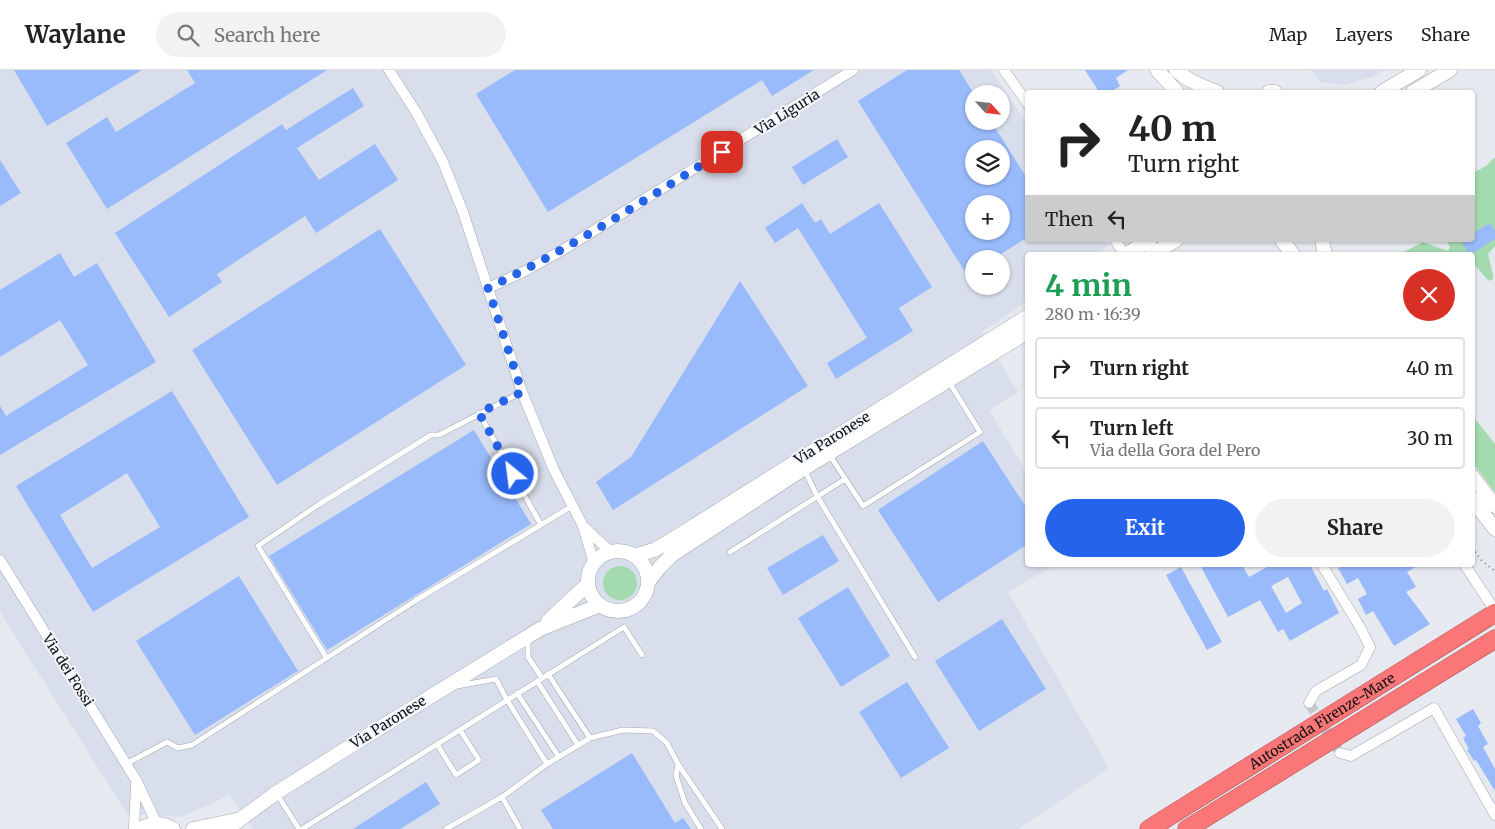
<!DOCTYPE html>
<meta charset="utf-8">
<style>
:root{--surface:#fff;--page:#f2f2f2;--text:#222;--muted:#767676;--line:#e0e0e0;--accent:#2563eb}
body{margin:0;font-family:Merriweather,serif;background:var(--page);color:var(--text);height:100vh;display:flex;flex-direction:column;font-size:19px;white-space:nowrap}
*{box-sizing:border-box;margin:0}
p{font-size:16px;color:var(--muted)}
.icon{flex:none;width:28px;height:28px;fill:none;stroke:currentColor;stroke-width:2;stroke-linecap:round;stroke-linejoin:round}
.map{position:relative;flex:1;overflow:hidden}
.sheet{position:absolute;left:1025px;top:182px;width:450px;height:315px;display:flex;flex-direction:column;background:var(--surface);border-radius:5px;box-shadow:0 1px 4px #0004}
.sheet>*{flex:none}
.hud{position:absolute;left:1025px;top:20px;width:450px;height:152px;border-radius:5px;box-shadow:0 1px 4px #0004;background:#fff;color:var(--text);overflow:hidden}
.needle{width:32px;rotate:117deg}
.tools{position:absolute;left:965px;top:15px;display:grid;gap:10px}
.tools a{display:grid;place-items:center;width:45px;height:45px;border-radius:50%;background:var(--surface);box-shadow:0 1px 4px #0004;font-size:25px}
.pin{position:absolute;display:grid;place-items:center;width:42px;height:42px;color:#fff;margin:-21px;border-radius:10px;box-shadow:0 2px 8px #0006}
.me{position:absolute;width:55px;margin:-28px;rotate:331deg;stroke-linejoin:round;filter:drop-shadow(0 0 4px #0008)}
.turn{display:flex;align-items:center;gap:18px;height:105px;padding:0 20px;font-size:22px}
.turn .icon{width:65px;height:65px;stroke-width:2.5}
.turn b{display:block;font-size:35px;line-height:42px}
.then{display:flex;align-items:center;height:48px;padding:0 20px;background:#0003;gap:10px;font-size:19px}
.round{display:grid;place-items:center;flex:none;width:52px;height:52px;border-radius:26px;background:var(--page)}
.headline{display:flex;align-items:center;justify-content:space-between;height:85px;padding:0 20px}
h1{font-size:30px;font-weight:700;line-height:38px;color:#1e9e55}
.primary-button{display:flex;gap:10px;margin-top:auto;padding:10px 20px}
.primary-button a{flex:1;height:58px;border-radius:30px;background:var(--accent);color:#fff;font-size:20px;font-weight:700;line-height:58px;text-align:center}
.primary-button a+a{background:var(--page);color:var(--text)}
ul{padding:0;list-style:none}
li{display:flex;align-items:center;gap:15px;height:62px;margin:0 10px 8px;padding:0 10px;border:2px solid var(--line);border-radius:5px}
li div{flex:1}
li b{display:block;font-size:19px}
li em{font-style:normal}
header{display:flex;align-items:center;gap:30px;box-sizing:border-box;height:70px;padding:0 25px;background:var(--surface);border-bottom:1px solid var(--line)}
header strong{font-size:24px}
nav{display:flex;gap:28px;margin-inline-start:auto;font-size:18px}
.search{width:350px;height:45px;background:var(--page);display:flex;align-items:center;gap:12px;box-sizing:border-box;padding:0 18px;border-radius:28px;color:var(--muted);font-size:19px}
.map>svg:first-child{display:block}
.built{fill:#d8deeb;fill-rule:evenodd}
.green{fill:#a4dab0}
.building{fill:#99bafb;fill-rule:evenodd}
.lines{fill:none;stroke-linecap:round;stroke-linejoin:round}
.street-tunnel{stroke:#c6c9ce;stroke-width:10;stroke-dasharray:10 5;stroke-linecap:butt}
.lane-casing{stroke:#a3a6ab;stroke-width:6}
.street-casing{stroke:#a3a6ab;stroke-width:11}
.secondary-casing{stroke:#a3a6ab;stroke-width:15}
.highway-casing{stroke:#a95354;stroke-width:19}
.path{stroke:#77797c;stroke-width:2;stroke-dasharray:1 4;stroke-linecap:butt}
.lane{stroke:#fff;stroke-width:5}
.street{stroke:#fff;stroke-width:10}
.secondary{stroke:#fff;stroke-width:14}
.highway{stroke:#fb7677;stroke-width:18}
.route{stroke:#2563eb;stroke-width:9;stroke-dasharray:0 16.2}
.labels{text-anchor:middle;stroke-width:4;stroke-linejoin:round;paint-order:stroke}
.street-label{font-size:14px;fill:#101112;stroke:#f3f6fc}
</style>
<header>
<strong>Waylane</strong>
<div class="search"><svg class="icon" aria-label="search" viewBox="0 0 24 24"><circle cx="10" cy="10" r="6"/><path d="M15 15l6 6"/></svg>Search here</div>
<nav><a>Map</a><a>Layers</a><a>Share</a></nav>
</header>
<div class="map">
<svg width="1495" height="759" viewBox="0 0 1495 759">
<rect width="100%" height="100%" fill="#e6e9ef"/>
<path class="built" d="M0,0H991L1027,54L1028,170H1106L1109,175L1095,185H1028L1027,231L982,262L1018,322L989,340L1027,403L1028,495H1055L1008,522L1109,698L1018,759H253L230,725L182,747L127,744L0,542ZM974,24H1001V51H974ZM974,79H1001V106H974ZM974,134H1001V161H974ZM974,189H1001V216H974Z
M1311,0H1384L1375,6L1345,15L1320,12Z"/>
<path class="green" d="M1495,87V176L1488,184L1493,204V209L1490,211L1487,209L1473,193L1472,185H1464L1457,182L1451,185H1398L1423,172L1448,181L1450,177L1446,170H1472L1473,103L1486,96Z
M1472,345L1495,374V423L1473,393Z
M603 513a17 17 0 1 1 34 0a17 17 0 1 1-34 0Z"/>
<path class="building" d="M14,0H142L47,56Z
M187,0H327L107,139L66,73L107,47L116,62L195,13Z
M515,0H814L772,26L762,10L548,142L476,24Z
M907,0H959L974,24V51H991L1028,110V167L993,189H974V201L967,205L858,31ZM974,79H1001V106H974ZM974,134H1001V161H974Z
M1085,0H1128L1116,8L1120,16L1110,22H1099Z
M353,18L364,36L297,78L319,110L375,74L398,110L316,163L305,146L217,204L222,212L169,247L115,163L282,54L286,60Z
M837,69L848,87L803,115L792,97Z
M0,90L21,123L0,136Z
M802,133L815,153L821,149L830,164L879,133L932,217L899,238L913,261L836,309L827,293L867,268L798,158L775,173L765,158Z
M1490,153L1495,161V169L1470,185L1460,170H1472V164Z
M380,159L466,295L277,415L192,280Z
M60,183L74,207L97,193L156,292L0,385V336L6,346L88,295L60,250L0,287V220Z
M740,211L808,316L613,440L596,412L631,387Z
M172,321L249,447L93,542L16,416ZM127,403L160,457L92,498L60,445Z
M474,360L531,454L327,580L269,486Z
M983,371L1028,440V474L938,532L878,440Z
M823,465L839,491L783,525L767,498Z
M1200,495H1242L1249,507L1271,495H1310L1324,521L1327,519L1339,543L1290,571L1283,559L1278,562L1260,530L1228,547ZM1288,507L1302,533L1286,543L1271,516Z
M1344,495H1419L1407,502L1416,517L1406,522L1430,554L1394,576L1373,541L1366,545L1358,529L1367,524L1358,508L1347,514L1338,498Z
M1181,497L1222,572L1207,580L1166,505Z
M239,506L298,601L195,665L136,571Z
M848,517L890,586L841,617L798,548Z
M1002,549L1046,619L979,661L935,591Z
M907,612L949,678L901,708L859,642Z
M1473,639L1481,653L1478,656L1488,674L1483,677L1495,699V721L1476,690L1474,691L1467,680L1469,679L1463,668L1466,666L1456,649Z
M632,683L675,753L683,748L691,759H553L541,740Z
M426,712L440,734L400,759H353Z"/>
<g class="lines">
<path class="street-tunnel" d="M1309,633L1340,683"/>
<defs>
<path id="lane" d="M479,343L541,455
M829,384L863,436L980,362L949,312
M804,399L817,426L915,587
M730,482L845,409
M528,570V587L542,608
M326,587L258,476L318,435L431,365H439L522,322
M548,604L590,668
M537,611L578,675
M457,616L496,609L507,630L547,694
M517,623L559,687
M437,674L456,705L479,690L460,660
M126,694L167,672L178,678L192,675L415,531L572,436
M678,694L722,759
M277,724L299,759
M502,727L520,759
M302,759L624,557L642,585
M446,759L502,727L547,694L590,668L623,660L653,661L667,673L678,694L676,706L685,733L701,759"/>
<path id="street" d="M389,0L416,42L442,90L451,112L463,142L522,322L554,400L583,456L594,493
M1004,0L1028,34
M1115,170L1125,185
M488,218L525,201L561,181L853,0
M584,457L611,482
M0,490L136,710L157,754
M1465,495L1495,541
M1309,633L1316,621L1361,595L1370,577L1360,557L1322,495
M1340,683L1351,686L1434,638L1495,745
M134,759L136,714"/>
<path id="secondary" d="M1157,0L1177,22
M1176,0C1188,11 1203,17 1217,22
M1269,22H1275
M1382,22L1419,0
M1413,22L1450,0
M1282,170L1293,185
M1322,170L1325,185
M1125,185L1150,170
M1151,185L1176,170
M1472,406L1495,436
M1472,429L1495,459
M588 511a30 30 0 1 1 60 0a30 30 0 1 1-60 0Z
M634,486L654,480L665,474L1028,246
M648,512L660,497L672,485L803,399L1028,262
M548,551L588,514
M140,759C151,753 162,752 173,759
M193,759L236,750
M227,759L276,723L341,682L540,559L600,535"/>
<g id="highway">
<path id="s1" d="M1149,759L1495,543"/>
<path d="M1187,759L1495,569"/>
</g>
</defs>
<use href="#lane" class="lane-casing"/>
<use href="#street" class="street-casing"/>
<use href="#secondary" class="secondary-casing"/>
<use href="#highway" class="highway-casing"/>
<path class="path" d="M1472,478L1482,491L1495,501"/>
<use href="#lane" class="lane"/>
<use href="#street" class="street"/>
<use href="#secondary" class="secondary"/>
<use href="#highway" class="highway"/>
</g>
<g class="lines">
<path class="route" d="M513,404L479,343L522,322L488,218C570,179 646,129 722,82"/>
</g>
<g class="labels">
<g class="street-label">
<text transform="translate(787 42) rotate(-32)" y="5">Via Liguria</text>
<text transform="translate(832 368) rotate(-32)" y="5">Via Paronese</text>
<text transform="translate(68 600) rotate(58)" y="5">Via dei Fossi</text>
<text dy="5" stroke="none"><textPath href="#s1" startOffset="204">Autostrada Firenze-Mare</textPath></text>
<text transform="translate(388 652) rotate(-32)" y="5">Via Paronese</text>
</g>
</g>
</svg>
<div class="tools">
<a><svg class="needle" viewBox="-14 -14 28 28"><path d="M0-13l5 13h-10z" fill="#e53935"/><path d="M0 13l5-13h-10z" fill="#767676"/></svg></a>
<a><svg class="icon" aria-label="layers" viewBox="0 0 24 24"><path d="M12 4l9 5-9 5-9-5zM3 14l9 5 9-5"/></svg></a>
<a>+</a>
<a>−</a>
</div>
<div class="pin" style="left:722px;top:82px;background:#d93025"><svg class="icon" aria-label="arrive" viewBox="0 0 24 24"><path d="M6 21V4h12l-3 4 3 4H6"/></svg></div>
<svg class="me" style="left:513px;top:404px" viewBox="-20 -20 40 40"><circle r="17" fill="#2563eb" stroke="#fff" stroke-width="3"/><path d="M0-11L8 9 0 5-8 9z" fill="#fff"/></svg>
<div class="hud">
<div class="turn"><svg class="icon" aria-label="right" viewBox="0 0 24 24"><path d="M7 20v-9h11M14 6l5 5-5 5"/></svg><div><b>40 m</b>Turn right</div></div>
<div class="then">Then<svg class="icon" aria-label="left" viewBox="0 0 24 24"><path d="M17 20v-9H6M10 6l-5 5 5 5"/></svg></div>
</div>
<section class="sheet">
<div class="headline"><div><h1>4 min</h1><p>280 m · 16:39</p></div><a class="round" style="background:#d93025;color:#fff"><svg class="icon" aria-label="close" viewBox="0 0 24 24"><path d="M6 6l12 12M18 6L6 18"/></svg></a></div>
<ul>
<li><svg class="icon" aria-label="right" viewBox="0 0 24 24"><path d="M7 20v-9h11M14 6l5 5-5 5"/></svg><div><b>Turn right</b></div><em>40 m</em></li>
<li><svg class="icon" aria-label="left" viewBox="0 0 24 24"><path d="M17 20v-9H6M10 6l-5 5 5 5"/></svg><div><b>Turn left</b><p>Via della Gora del Pero</p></div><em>30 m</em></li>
</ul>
<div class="primary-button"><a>Exit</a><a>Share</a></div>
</section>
</div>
